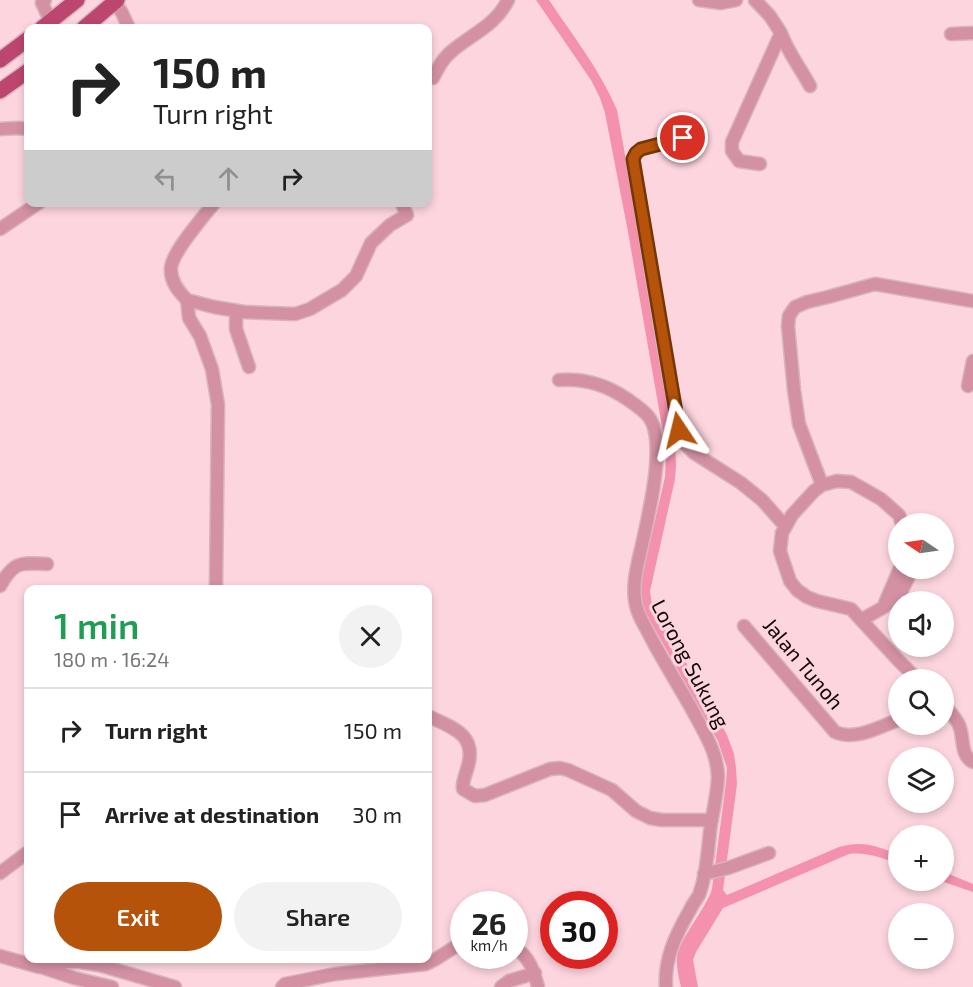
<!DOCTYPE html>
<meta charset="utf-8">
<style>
:root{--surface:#fff;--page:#f2f2f2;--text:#222;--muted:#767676;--line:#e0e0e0;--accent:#b45309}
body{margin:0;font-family:"Exo 2",sans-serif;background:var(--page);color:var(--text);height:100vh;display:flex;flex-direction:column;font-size:22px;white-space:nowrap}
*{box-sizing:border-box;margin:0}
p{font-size:20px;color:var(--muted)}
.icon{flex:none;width:33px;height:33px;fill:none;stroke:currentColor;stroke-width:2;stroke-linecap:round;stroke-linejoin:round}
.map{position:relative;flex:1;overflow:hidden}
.details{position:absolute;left:24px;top:585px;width:408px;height:378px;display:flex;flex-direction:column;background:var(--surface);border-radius:12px;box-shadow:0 3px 9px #0003}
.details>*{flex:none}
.top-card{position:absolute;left:24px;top:24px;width:408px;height:183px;border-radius:12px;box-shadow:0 3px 9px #0003;background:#fff;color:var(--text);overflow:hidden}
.needle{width:39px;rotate:283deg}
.controls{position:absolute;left:888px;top:513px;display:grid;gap:12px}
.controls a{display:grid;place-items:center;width:66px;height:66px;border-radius:50%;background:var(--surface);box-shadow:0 3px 9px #0003;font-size:30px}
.speed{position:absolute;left:450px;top:891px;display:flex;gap:12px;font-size:30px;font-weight:700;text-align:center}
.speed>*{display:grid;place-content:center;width:78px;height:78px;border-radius:50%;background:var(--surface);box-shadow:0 3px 9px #0003;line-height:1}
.speed small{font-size:15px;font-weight:400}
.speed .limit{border:9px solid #d22;background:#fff;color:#111}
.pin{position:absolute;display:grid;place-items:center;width:51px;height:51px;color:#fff;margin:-26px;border:3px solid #fff;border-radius:50%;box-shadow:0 2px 6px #0007}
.me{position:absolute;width:66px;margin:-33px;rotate:350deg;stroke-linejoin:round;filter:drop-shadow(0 0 4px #0008)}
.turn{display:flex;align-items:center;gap:21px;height:126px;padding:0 30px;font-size:27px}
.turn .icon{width:78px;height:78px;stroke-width:2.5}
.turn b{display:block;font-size:42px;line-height:51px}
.lanes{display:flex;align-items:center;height:57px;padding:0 30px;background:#0003;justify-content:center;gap:30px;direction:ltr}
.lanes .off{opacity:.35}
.round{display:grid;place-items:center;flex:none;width:63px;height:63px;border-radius:32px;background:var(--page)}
.head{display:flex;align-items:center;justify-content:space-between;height:102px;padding:0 30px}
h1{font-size:36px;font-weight:600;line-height:45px;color:#1e9e55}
.cta{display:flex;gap:12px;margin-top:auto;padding:12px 30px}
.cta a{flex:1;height:69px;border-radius:36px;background:var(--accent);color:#fff;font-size:24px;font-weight:600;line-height:69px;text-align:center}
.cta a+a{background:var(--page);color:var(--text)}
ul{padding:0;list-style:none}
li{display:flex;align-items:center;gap:18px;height:84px;padding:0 30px;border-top:2px solid var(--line)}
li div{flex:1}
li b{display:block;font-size:22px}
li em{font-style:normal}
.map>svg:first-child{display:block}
.water{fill:#f491ad}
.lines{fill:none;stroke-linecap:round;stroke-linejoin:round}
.minor-casing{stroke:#d8b4bc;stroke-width:15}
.major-casing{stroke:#d8b4bc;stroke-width:18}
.minor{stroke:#d391a3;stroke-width:12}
.major{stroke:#bc466f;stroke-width:15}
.route-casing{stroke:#753606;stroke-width:15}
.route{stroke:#b45309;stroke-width:10}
.labels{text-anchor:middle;stroke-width:6;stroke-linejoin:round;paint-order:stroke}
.street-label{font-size:21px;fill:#13070a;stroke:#fdd5de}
</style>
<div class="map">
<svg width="973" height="987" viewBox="0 0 973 987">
<rect width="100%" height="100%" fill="#fdd5de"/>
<path class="water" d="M536,0H549C573,36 600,70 617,110L675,436L676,466L675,479L650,591L652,605L657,615L709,701L727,735L734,754L736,768L737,784L723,890L727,895L839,847C863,840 876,846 898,854V864C882,858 868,852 849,854L723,908L696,952L693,960L698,987H681C679,978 676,967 677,958C679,938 705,911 712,889L726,783L727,768L718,741L644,610L641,601L640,590L642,577L665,477L666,455L664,438L628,232L605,113L600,98L591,80Z
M944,872L973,884V892L941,881L944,880Z"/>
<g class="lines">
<defs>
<path id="minor" d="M45,0L42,3L51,22
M699,0L721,3L736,0
M755,0L770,16L781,33
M115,2L122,13L129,28
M951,34L973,33
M433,78C438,68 443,58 452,51C472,34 496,25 508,0
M692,128L683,138L641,149L636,153L633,159L663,342L679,430L685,444L694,453L741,483L762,500L785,526
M0,129L18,128L28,129
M760,164L739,161L732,151V142L781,33C788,53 800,67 810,86
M215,202C204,216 172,252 171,268C170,281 178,291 187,300L189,318L200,336L212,369L218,405L216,585L217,590
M0,229L40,202
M187,300L214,307L244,312L295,314L310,309L342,290L356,276L371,243L390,225L407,215L401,202
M236,311V329L249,367
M559,380C583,378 607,385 627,399C634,404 643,410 648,416C668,440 648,516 642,545C637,566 630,591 638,612C641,620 646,628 650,636C664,663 681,689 695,715C706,735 718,755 718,778C717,794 714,808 711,823C708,847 707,873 699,895C696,900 692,905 690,910C676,934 664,959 666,987
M968,386L973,361
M822,485L837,481L851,482L881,499L899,515L902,524
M0,586C14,561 20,563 47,564
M885,603L900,568
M861,620L884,607L900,594L913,568
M744,626L835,732C855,741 879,727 898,720
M918,680L898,660L851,609L817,601L807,597L797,590L790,581L780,551L782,533L792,515L814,491L822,485L799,424L794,390L788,326L789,316L795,307L807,302L828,297L875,284L973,301
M944,704C948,710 954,716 958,723C965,735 959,755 973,762
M428,716C451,727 477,734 468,766C466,774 462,781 463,789L475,796L485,795L550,769L560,768L568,770L612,790L636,811L650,818L662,820H712
M0,873L28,852
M704,874L728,868L769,853
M514,947C529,956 534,971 538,987
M0,956L39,967L68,962H80L99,965L175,987
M44,968L74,978L112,987
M282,987L285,984L335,974L426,964L436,959L464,941
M501,987L509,981L535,973"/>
<path id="major" d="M42,28L77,0
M84,28L117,0
M0,60L28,39
M0,91L28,71"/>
</defs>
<use href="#minor" class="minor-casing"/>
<use href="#major" class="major-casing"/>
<use href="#minor" class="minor"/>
<use href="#major" class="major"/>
</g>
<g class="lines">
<defs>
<path id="route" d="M679,430L633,159L636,153L641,149L683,138"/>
</defs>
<use href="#route" class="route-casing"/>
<use href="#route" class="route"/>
</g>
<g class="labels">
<g class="street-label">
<text transform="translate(690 664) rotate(62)" y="7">Lorong Sukung</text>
<text transform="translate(803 664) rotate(50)" y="7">Jalan Tunoh</text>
</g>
</g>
</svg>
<div class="controls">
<a><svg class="needle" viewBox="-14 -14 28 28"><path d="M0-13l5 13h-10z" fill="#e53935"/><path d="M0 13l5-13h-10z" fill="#767676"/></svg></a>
<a><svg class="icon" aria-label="sound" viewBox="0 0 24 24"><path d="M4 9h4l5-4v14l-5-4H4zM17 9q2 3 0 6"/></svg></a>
<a><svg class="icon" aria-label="search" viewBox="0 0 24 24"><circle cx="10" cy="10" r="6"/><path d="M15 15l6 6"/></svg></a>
<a><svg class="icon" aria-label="layers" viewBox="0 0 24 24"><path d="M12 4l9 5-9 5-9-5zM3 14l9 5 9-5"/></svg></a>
<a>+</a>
<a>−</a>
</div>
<div class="speed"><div>26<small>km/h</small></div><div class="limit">30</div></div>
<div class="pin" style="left:683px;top:138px;background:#d93025"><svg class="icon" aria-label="arrive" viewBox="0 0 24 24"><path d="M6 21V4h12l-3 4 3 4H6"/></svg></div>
<svg class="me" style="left:679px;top:430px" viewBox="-20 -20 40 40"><path d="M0-17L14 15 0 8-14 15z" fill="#b45309" stroke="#fff" stroke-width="4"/></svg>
<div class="top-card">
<div class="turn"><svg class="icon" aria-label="right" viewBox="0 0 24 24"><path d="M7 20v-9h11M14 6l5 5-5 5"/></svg><div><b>150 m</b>Turn right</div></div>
<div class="lanes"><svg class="icon off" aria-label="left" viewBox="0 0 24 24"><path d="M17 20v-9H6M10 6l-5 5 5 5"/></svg><svg class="icon off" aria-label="ahead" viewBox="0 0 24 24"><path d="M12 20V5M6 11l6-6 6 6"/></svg><svg class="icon" aria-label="right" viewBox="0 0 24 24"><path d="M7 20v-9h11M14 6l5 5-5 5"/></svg></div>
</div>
<section class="details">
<div class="head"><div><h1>1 min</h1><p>180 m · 16:24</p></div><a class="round"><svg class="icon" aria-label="close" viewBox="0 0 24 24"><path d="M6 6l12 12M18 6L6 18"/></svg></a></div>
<ul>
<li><svg class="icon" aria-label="right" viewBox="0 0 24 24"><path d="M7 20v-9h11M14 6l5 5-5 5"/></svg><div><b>Turn right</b></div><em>150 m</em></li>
<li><svg class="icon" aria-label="arrive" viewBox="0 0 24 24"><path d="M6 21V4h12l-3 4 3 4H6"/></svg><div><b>Arrive at destination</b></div><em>30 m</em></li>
</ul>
<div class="cta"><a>Exit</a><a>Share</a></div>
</section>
</div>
